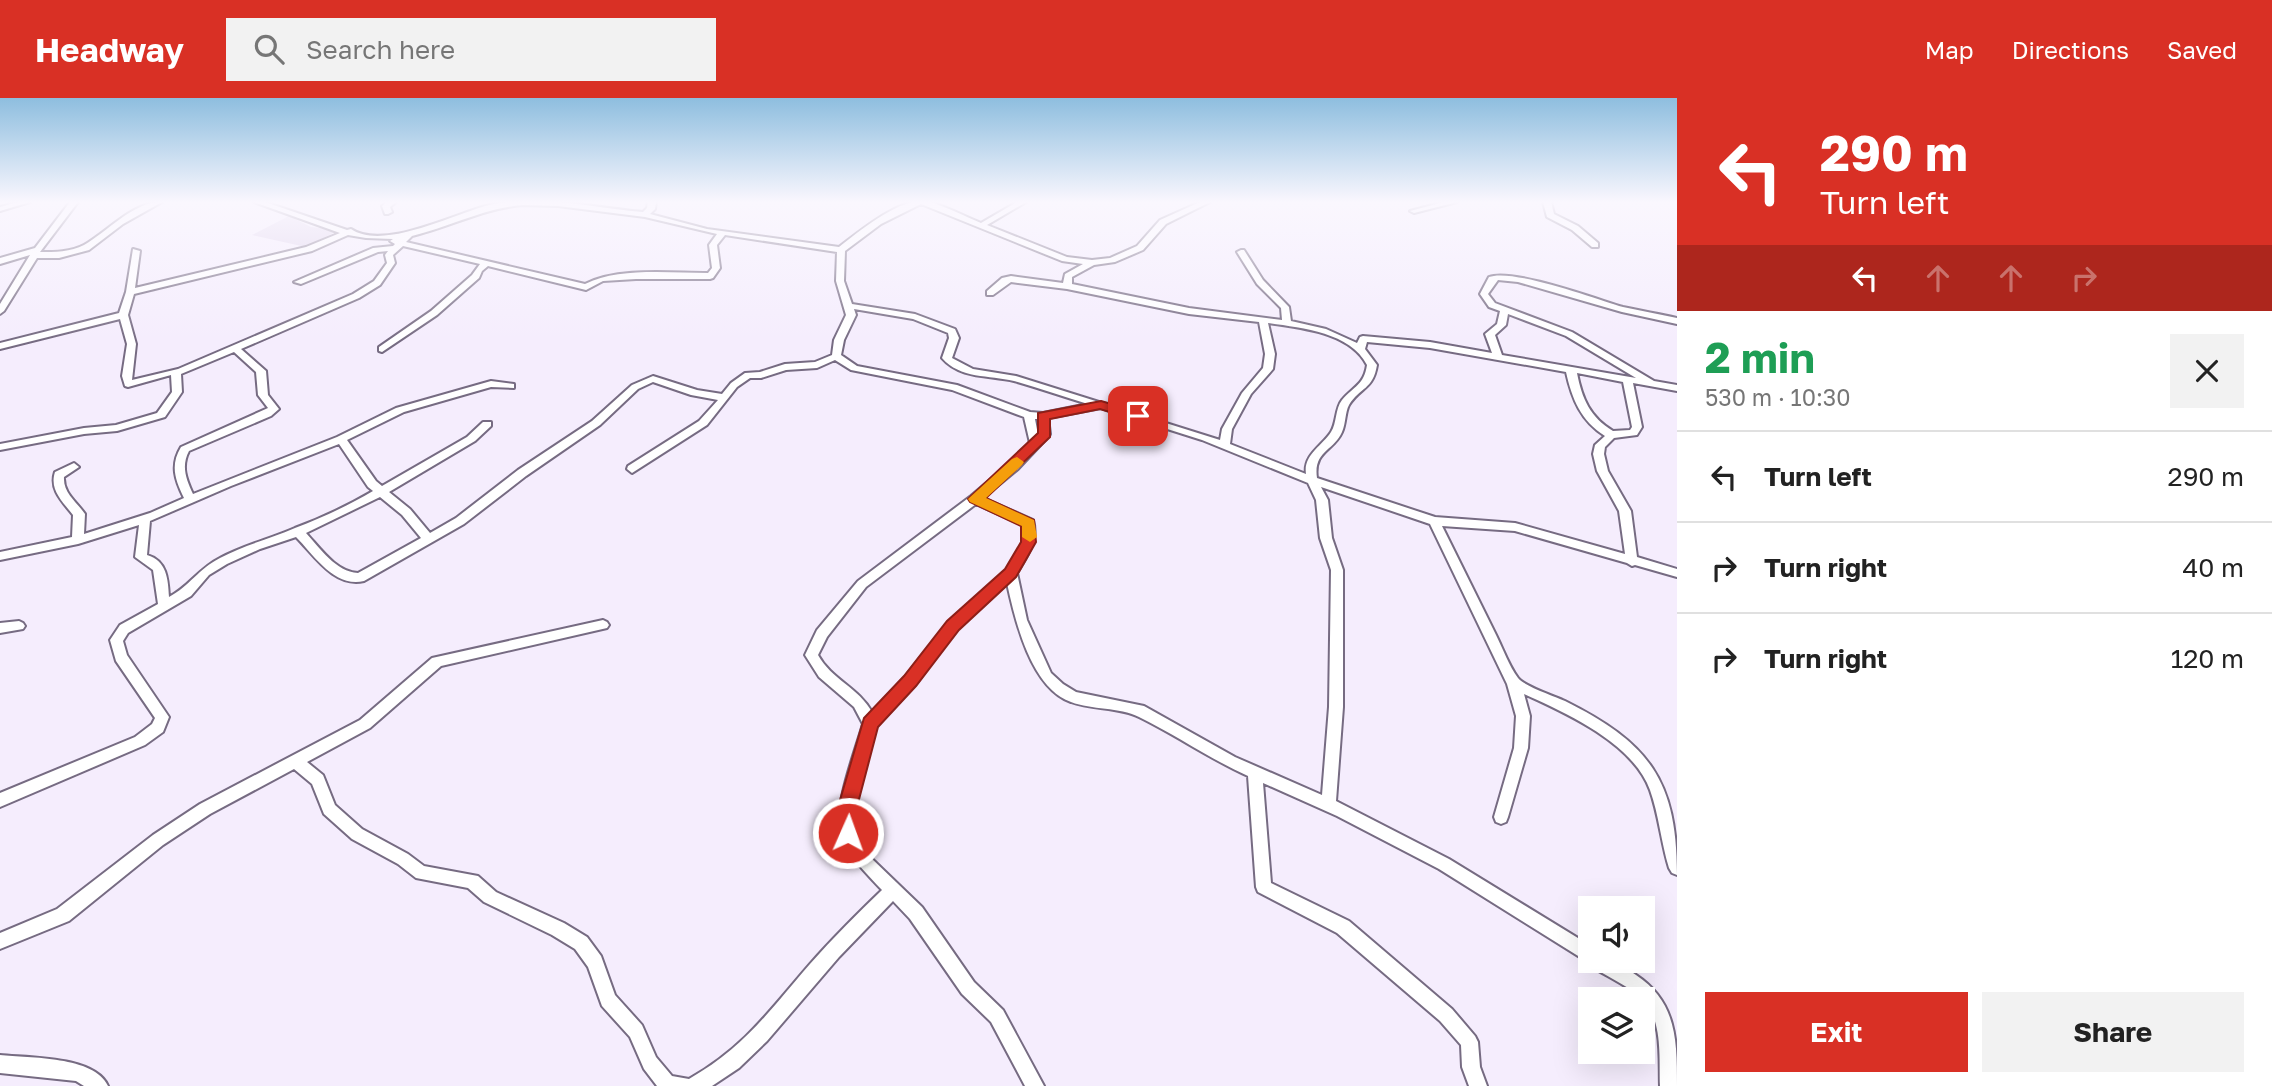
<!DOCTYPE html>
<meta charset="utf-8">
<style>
:root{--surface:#fff;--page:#f2f2f2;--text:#222;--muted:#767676;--line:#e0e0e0;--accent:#d93025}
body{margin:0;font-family:"Golos Text",sans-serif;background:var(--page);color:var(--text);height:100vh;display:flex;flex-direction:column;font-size:26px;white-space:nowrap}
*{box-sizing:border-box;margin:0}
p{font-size:23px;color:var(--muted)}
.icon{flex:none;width:38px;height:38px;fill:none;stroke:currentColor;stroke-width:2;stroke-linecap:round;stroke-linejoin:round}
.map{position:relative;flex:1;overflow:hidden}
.sheet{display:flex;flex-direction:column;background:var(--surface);width:595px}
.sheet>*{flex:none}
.guide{background:#d93025;color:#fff;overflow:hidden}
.controls{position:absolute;left:1578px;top:798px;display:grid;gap:14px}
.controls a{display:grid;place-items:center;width:77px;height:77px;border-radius:0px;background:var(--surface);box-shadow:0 7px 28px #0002;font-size:35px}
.pin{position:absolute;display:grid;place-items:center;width:60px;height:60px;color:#fff;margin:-30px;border-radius:14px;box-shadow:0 4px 10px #0006}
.me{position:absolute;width:77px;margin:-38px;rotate:2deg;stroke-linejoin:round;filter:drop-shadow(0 0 5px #0008)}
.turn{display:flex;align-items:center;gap:24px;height:147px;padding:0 28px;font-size:32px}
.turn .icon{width:91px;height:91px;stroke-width:2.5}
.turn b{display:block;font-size:49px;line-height:60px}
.lanes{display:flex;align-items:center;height:66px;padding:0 28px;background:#0003;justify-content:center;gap:35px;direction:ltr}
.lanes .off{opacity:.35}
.round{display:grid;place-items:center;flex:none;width:74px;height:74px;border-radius:0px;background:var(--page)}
.headline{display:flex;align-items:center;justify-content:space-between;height:119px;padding:0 28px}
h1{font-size:42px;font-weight:700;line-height:52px;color:#1e9e55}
.button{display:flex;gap:14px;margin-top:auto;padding:14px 28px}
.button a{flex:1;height:80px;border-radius:0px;background:var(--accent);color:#fff;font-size:28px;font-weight:700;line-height:80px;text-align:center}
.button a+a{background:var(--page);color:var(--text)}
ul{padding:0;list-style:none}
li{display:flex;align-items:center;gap:21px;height:91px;padding:0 28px;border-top:2px solid var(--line)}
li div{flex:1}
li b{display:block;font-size:26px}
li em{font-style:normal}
header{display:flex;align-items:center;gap:42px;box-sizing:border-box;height:98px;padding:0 35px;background:var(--accent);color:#fff}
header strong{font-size:33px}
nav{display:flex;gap:38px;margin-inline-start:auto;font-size:24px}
.search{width:490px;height:63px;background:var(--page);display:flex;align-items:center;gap:18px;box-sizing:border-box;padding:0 24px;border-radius:0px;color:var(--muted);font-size:26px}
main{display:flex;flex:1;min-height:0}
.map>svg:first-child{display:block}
.green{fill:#dccfe9}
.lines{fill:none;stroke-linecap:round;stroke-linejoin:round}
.minor-casing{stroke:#766b82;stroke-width:4}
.minor{fill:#fff;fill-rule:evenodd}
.route{fill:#d93025;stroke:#8d1f18;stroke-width:2}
.slow{fill:#f59e0b}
</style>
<header>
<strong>Headway</strong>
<div class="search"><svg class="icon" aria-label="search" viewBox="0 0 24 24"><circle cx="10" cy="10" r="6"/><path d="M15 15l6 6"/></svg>Search here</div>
<nav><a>Map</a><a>Directions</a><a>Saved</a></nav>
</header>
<main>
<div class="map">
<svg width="1677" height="988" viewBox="0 0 1677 988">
<rect width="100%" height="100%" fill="#f5edfd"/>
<path class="green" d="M289,118L311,129L339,132L306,149L252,137Z"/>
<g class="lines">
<defs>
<path id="minor" d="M18,104H30L0,113V109Z
M70,104H78L40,154C54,154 71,154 84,147C107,134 134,103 162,104L123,126L89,152L59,160H37L4,213L0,216V206L30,157L0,166V160L35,150Z
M254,104H265L347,132L351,131C383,153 454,116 489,107C539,95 593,110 643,114L647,110L648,104H656L655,111L650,116L707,131L839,149C860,133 902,97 930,104C947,109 964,118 981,125L1017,104H1026L987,127L1067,159L1092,162L1110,160L1137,148L1160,122L1200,104H1210L1166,126L1143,152L1115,164L1094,167L1072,179V186L1189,210L1282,222L1281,210L1257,186L1237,154L1241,152H1244L1263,182L1289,209L1291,223L1326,231L1357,245L1360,239L1363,238L1430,244L1492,255L1485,236L1497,226L1500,213L1489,209L1480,196L1489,179C1512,170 1596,201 1623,209C1641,213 1659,216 1677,220V226L1622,214L1518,184L1498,182L1488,196L1495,205L1572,234L1654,283L1677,287V293L1633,285L1642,329L1637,337L1614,340L1605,349L1604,356L1608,373L1631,413L1637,459L1677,471V479L1635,467L1632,468L1627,465L1515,433L1442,428C1460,464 1478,501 1496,537C1503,551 1509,568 1518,580C1524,588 1554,598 1565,603C1649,645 1677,682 1677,777L1672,775L1669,770C1661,744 1659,717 1650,692C1633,645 1566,615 1524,596L1530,618L1528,650L1508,719L1506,724L1501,726L1496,724L1494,719L1514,650L1516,618L1507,586L1430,426L1321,389L1328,402L1332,440L1343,472V609L1336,703L1449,761L1591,848V863C1614,863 1616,863 1636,877C1677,904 1677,943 1677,988H1660C1659,961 1663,922 1643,902C1631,889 1608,879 1592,869L1591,866L1439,771L1337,718L1263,685L1271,785L1349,823L1452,911L1475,938L1478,944L1480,969L1487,988H1469L1462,969L1461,947L1440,923L1337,835L1258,794L1256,789L1248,678C1210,661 1176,637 1139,619C1119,609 1092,612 1071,604C1031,590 1015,522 1007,485L957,530L915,587L876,629L854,709L855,734L870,759L922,809L974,884L1003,912L1044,988H1025L991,924L962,896L910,821L893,803L839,859L767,943L739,970L712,988H657L644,971L630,939L602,908L588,869L575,851L552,837L484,804L468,790L416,780L398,766L352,741L324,716L312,686L294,671L210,716L163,747L69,823L0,851V835L57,811L153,737L200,706L360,622L432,560L603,522L607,524L609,527L607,530L441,568L370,630L307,664L323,677L335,707L362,731L408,756L424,768L478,778L496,794L564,825L587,839L601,858L615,897L642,927L656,959L672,978L689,981C745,949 769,913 810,866C833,840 857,816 882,792C867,776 848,758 841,736C833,710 855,654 863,626L854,609L819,579L805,557L817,532L858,483L971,398L1010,365L1030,345L1024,319L952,292L851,272L835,262L817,270L786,272L761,280H750L737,289L707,327L632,375L627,371L628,368L699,323L718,302L691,297L653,284L638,291L600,327L526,378L464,426L364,483C334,490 314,457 296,439L260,451L227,466L209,477L191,498L128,535L123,543L127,557L169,619L163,634L145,647L0,709V695L135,639L152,626L155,620L116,563L110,542L120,527L158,506L153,472L135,459L139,427L78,446L0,462V454L72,439L73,417C63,404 49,392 55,374L74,365L79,369L64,379C63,395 76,403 85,416L84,436L150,415L184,400C175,382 170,367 181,349L268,310L258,297L256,274L234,254L181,276L182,294L165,319L117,333L84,336L0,352V346L84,330L116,327L157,315L172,294L171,277L128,289L125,288L122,278L127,246L120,221L0,251V245L119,215L126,194L133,151L140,153L135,190L306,149L340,135ZM921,106L1062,163L1083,166L1065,176L1063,185L1011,178L1002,180L987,193V197H993L1011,184L1067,191L1189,216L1259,224L1265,256L1263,270L1242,295L1222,331L1220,342L1016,278L973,271L952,260L959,240L955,231L915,216L852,206L844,183L845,153L881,126ZM523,107L558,108L645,119L717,136L709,147L712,170L708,175C670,175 618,169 585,186L406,144L412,138C450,129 484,110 523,107ZM348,137L366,140L393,141L390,143L395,146L393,148L373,150L294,184L301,186L378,154L388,153L385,157L387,165L374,183L353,196L178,271L132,282L136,246L128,217L134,196L312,153ZM725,137L837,154L836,183L846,217L834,242L832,257L815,264L785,266L760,274L745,275L731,285L722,296L697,292L653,278L632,287L592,323L518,372L456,420L430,435L410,411L389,394L475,343L491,328V324H483L467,339L382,388L376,383L347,342L404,314L491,289L514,290V286L491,283L396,310L337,339L193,396C186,381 181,368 189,353L271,318L279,311L268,297L266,273L241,251L359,200L380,187L395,165L393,157L403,148L480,166L472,177L431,213L379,249V253L382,254L437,217L479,180L482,173L488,168L586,192L603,183L636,181H710L713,180L720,170L717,147ZM854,211L913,221L948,235L949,240L942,260C960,281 989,277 1014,283C1039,290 1064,299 1088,306L1043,315L1030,314L957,287L857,268L841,257L844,242L856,217ZM1508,216L1566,238L1636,280L1502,257L1495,237L1506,227ZM1268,225C1301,230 1350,234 1367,267C1364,287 1354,288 1342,302C1335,311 1337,325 1331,334C1322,348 1303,357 1306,376L1230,346L1232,331L1251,296L1273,271L1275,256ZM1367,244L1430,250L1566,274C1572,301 1581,323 1605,338L1595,347L1593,356L1597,373L1619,413L1625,456L1515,425L1435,419L1317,380C1313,353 1334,353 1342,334C1346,325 1345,314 1349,307C1360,289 1373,292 1377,267L1365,251ZM1577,275L1623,284L1632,329L1630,332L1613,333C1590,319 1582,301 1577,275ZM1101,310L1202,342L1308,385L1316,402L1320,440L1331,472L1329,609L1322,697L1235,659L1144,608L1076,594L1063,586L1051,575L1027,522L1017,475C1027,458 1039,443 1033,422L983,400L1018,371L1049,338L1050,336L1048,320ZM1035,321H1038V337ZM339,346L368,389L373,393C349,407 322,420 295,430C270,441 244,447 220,460C198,471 190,488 169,499C168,481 167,463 147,457L150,423L231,388ZM380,399L402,417L421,440L358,475C336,474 320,450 306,435ZM976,406L1023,427V444L1007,472L949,524L905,579L872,614C859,590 831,581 818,557L827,539L866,489Z
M387,104H396L390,109L392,114L388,116H385L382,108Z
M1444,104H1457L1414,115L1410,113Z
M1543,104H1551L1554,116L1578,128L1598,145V149H1592L1572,132L1547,119Z
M19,523L23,525L25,528L23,531L0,535V525Z
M0,957C29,960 95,958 108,988H84L76,983L0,975Z"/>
</defs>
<use href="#minor" class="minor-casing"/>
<use href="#minor" class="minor"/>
</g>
<linearGradient id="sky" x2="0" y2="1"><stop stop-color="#8ebedf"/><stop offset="0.43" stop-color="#faf7fe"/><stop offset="1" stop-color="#faf7fe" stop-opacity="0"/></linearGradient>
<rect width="1677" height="242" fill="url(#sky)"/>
<path class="route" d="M1101,303L1143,315L1145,318L1138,323L1100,311L1050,321V339L986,400L1034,422L1036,444L1016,479L959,532L916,588L878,629L857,709L858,735L855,742L848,744L841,742L838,735V709L864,620L904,578L947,523L1005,471L1021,444V428L970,404L968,401L1038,335V315Z"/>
<path class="slow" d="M1017,359L1024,364L1022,367L986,400L1034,422L1037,439L1030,444L1022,439V428L970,404L968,401L1012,361Z"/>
</svg>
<div class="controls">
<a><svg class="icon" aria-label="sound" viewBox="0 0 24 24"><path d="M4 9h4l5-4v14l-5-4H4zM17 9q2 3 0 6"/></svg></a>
<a><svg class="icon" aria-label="layers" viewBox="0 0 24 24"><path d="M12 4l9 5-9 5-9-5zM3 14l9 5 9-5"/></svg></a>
</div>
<div class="pin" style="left:1138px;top:318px;background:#d93025"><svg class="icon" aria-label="arrive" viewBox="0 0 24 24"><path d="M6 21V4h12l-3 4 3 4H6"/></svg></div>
<svg class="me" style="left:848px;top:735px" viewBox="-20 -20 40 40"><circle r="17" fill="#d93025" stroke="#fff" stroke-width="3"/><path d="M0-11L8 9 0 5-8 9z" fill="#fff"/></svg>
</div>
<section class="sheet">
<div class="guide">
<div class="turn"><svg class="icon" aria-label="left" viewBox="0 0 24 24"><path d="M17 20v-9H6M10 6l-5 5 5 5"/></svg><div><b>290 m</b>Turn left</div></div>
<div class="lanes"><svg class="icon" aria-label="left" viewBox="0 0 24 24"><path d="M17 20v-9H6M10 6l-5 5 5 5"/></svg><svg class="icon off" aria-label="ahead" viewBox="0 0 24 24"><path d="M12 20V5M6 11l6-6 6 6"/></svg><svg class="icon off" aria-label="ahead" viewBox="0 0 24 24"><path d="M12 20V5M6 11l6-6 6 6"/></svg><svg class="icon off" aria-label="right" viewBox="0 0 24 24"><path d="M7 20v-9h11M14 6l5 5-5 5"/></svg></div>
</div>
<div class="headline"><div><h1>2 min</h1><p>530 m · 10:30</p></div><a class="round"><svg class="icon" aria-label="close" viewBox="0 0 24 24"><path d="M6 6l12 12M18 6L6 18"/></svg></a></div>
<ul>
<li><svg class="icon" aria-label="left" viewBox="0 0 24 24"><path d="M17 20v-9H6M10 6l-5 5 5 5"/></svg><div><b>Turn left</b></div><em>290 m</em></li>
<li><svg class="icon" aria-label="right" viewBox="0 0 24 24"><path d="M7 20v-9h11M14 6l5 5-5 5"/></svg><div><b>Turn right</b></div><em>40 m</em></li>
<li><svg class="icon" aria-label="right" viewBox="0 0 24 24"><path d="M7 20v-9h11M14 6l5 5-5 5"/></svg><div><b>Turn right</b></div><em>120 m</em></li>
</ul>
<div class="button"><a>Exit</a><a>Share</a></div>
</section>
</main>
